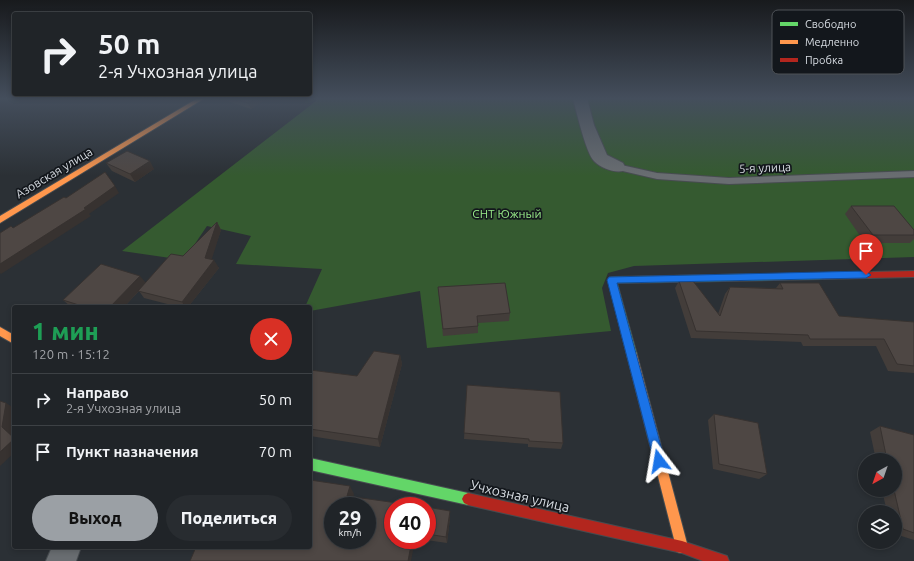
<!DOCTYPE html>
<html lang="ru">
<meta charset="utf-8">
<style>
:root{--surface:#202428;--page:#282c30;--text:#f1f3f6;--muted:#a2a4a8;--line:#3d4145;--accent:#9ba0a5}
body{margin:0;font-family:Ubuntu,sans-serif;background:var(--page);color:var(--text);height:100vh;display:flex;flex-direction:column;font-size:15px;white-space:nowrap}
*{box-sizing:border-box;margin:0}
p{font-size:13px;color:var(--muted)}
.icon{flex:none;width:22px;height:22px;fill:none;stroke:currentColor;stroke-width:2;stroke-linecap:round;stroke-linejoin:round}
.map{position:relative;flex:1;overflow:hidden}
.panel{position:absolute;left:12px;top:305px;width:300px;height:244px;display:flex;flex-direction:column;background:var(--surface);border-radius:4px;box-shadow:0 2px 6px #0003,0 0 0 1px var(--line)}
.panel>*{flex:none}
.top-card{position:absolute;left:12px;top:12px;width:300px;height:84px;border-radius:4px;box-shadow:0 2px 6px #0003,0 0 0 1px var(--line);background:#202428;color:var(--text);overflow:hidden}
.needle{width:26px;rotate:220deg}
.buttons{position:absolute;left:858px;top:453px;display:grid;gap:8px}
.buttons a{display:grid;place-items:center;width:44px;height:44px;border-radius:50%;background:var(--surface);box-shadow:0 2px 6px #0003,0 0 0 1px var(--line);font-size:20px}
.speed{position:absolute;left:324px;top:497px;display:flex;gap:8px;font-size:20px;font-weight:700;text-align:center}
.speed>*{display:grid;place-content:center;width:52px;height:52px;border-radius:50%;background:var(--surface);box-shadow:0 2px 6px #0003,0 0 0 1px var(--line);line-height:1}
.speed small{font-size:10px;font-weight:400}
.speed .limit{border:6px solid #d22;background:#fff;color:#111}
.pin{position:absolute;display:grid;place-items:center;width:34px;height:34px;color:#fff;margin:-41px -17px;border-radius:50% 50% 50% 0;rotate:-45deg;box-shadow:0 0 4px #0007}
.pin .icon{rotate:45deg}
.me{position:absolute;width:44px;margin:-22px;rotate:346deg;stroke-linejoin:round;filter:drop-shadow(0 0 3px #0008)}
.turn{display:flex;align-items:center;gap:14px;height:84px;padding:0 20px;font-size:18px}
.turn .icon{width:52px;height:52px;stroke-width:2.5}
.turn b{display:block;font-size:28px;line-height:34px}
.round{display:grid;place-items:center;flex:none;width:42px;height:42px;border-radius:21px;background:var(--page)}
.overview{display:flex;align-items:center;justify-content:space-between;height:68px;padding:0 20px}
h1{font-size:24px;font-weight:800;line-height:30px;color:#1e9e55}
.cta{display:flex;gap:8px;margin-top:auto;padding:8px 20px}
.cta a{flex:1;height:46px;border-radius:24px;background:var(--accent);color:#111;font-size:16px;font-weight:800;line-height:46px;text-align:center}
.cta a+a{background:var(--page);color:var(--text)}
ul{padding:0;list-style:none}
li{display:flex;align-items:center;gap:12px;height:52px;padding:0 20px;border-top:1px solid var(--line)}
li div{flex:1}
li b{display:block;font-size:15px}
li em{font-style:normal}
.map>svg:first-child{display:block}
.green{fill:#355a30}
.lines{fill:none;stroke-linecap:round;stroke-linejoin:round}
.lane-casing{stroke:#474c50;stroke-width:2}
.street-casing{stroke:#474c50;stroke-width:2}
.fast-casing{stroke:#474c50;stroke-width:2}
.slow-casing{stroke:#474c50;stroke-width:2}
.jam-casing{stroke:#474c50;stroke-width:2}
.lane{fill:#696d71;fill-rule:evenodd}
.street{fill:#696d71;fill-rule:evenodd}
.fast{fill:#63d668;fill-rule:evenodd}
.slow{fill:#ff974d;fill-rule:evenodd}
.jam{fill:#b3261e;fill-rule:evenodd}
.wall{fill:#433d3a}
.shaded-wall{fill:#373230}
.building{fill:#4e4744;stroke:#373230;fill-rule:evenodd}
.route{fill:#1a73e8;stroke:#114b97}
.labels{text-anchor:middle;stroke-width:3.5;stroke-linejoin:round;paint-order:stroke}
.street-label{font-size:12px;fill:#d7dce2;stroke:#13171c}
.park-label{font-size:12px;fill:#99ec89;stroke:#13171c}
.near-street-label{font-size:14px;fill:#d7dce2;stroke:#13171c}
.key{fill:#13171c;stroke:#4e5257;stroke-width:1}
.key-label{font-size:11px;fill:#d7dce2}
</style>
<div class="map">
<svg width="914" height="561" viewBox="0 0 914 561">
<rect width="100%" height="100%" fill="#2b3035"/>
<path class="green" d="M320,98H914V257L634,266L608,273L602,288L611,331L427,348L420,291L310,311V307H305L322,269L236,264L251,236L207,226L184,260L122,251Z"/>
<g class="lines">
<defs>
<path id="lane" d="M617,164L657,173L729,178L914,171V177L729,184L657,179L614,169V165Z"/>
<path id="street" d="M573,98H587L594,125L607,155L623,163L625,167L623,171C614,173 601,168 594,161C586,153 576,110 573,98Z
M52,547H81L76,561H46Z"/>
<path id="fast" d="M823,273L826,274L827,276L826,278L823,279L617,283L637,355L636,358L632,359L628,358L627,355L608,280L609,278L612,277Z
M310,458L468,493L472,495L474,499L472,503L468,505L310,470Z"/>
<path id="slow" d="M198,98H205L0,223V216Z
M0,327L14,335V344L0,336Z
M632,351L636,352L637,355L688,547L687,552L682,553L677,552L676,547L627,355L628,352Z"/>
<path id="jam" d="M914,271V277L823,279L820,278L819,276L820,274L823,273Z
M468,493L682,541L727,556L729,561H703L682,553L468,505L464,503L462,499L464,495Z"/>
</defs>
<use href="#lane" class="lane-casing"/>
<use href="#street" class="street-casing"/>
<use href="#fast" class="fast-casing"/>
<use href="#slow" class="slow-casing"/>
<use href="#jam" class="jam-casing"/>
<use href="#lane" class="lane"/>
<use href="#street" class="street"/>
<use href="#fast" class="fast"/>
<use href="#slow" class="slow"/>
<use href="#jam" class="jam"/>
</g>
<path class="wall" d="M225,98H267L251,109L227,101Z
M106,163L154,169L135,182L112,171Z
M851,206L914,230V239L910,243H865L845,214Z
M217,222L221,230L211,259L219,268L188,307H179L144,298L139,291L124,307H71L63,300L145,283L183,256Z
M679,281L718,314L725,294L730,287L776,288L780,283L839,316L914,322V373L888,371L876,346H803L801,342L691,338L675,288Z
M438,287L510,313L509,321L478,323V333L443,336Z
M400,355L402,364L380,447L310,436V370L357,376Z
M467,385L563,443L561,449L528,447V444L464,439Z
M714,414L767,474L759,479L713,469L708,420Z
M880,426L914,435V540L895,534V512H887L882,490H895V460H876L870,432Z
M427,507L450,511V518L447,543L426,540H427Z"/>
<path class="shaded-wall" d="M256,98H267L251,109L248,103Z
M150,161L154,169L135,182L130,174Z
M115,186L119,193L89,214L91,216L1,274L0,273V264Z
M217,222L221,230L210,265L205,258Z
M214,260L219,268L188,307H185L182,302Z
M140,276L146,283L124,307H110Z
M400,355L402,364L380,447L378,439Z
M6,403L14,408V417L12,432L14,435V438L2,427Z
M14,439V453L0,466V452Z
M350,486L354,494L352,503L347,496Z
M450,511V518L447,543L446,537Z
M412,540H415L411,561H408Z"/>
<path class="building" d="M232,98H256L248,103Z
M127,151L150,161L130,174L106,163Z
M105,172L115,186L84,208L86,209L0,264V233L11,226L13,228L64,197L66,198Z
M851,206H894L914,230V235H873Z
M217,222L205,258L214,260L182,302L138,291L171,254L183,256Z
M101,264L140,276L110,307H85L63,300Z
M679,281H693L720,316L730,287L783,289L780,283H819L839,316L914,322V366L897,364L884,339H810L808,335L696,331Z
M505,283L510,313L477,316L478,326L443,329L438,287Z
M374,351L400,355L378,439L310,429V370L357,376Z
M467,385L560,392L563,443L529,441V439L464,433Z
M0,401L6,403L2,427L14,438V439L0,452Z
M714,414L758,423L767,474L719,464Z
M880,426L914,435V533L903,529L894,490H895V460H887Z
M310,480L350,486L347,496L419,506H393V540H412L408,561H190L196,547H310ZM333,506H367V540H333Z
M427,507L450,511L446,537L427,534Z"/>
<linearGradient id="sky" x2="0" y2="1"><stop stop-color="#181a1d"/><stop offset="0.56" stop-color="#444e5c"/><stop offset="1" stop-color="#444e5c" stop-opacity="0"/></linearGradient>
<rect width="914" height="176" fill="url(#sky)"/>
<path class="route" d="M866,271L871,275L866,278L617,283L665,461L663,465L659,466L655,465L607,280L609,277Z"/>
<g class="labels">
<g class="street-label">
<text transform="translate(765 168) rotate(-2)" y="4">5-я улица</text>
<text transform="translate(54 173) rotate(-31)" y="4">Азовская улица</text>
</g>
<g class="park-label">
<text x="507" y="218">СНТ Южный</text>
</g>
<g class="near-street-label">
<text transform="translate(520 496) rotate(13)" y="5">Учхозная улица</text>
</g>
</g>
<rect x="772" y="10" width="132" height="64" rx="6" class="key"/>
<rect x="780" y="22" width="18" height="4" fill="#63d668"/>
<rect x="780" y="40" width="18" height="4" fill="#ff974d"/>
<rect x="780" y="58" width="18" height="4" fill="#b3261e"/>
<g class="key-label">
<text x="805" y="28">Свободно</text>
<text x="805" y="46">Медленно</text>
<text x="805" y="64">Пробка</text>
</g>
</svg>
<div class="buttons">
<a><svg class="needle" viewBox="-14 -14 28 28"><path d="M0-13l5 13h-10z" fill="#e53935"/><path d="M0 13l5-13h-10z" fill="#a2a4a8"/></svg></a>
<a><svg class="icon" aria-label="layers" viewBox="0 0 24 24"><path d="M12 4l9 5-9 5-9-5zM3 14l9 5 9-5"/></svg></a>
</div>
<div class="speed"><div>29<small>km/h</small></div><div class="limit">40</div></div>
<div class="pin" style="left:866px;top:275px;background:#d93025"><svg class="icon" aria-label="arrive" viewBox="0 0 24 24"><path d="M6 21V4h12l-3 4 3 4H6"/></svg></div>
<svg class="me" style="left:659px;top:461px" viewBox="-20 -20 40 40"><path d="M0-17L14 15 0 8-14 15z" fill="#1a73e8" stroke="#fff" stroke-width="4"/></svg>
<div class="top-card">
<div class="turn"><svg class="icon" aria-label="right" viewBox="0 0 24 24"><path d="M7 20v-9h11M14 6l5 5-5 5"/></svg><div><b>50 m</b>2-я Учхозная улица</div></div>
</div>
<section class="panel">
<div class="overview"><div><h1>1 мин</h1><p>120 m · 15:12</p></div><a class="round" style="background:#d93025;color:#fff"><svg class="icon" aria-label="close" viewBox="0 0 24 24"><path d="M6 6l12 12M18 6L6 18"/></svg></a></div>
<ul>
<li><svg class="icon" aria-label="right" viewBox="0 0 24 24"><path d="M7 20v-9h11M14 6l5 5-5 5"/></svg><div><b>Направо</b><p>2-я Учхозная улица</p></div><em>50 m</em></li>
<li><svg class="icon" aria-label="arrive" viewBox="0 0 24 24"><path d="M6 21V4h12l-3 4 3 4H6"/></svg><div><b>Пункт назначения</b></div><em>70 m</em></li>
</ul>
<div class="cta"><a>Выход</a><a>Поделиться</a></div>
</section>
</div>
